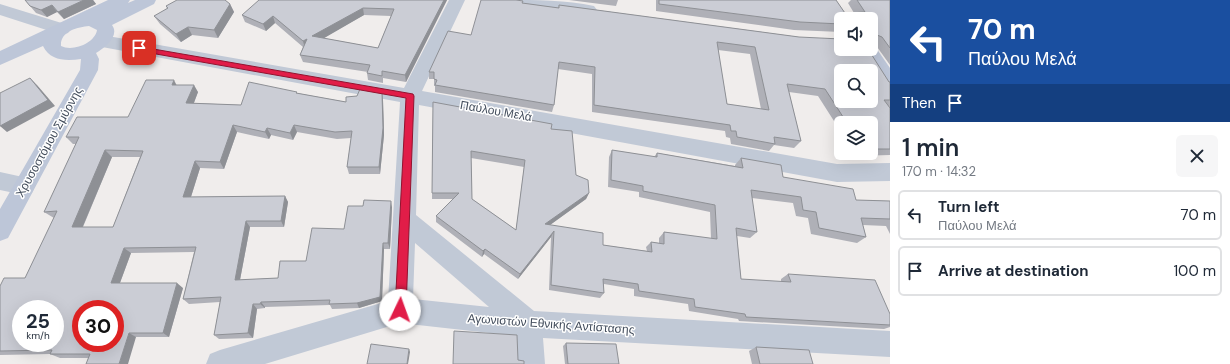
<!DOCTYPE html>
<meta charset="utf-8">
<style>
:root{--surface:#fff;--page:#f6f6f7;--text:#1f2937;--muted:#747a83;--line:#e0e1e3}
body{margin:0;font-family:"DM Sans",sans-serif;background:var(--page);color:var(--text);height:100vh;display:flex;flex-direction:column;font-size:15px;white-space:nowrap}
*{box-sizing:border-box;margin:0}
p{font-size:13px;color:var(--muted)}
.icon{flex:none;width:22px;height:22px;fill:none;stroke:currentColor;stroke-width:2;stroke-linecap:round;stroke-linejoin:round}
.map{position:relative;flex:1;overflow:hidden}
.side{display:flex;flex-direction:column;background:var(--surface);width:340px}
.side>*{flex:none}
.top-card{background:#1a4fa0;color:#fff;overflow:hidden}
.tools{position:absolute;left:834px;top:12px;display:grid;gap:8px}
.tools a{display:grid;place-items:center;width:44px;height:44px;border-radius:6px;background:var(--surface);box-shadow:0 4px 16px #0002;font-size:20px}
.speed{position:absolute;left:12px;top:300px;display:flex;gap:8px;font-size:20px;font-weight:700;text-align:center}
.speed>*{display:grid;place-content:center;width:52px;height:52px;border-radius:50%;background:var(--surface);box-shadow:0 4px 16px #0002;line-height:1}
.speed small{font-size:10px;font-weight:400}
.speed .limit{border:6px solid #d22;background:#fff;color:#111}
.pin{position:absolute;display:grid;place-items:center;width:34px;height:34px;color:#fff;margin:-17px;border-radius:8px;box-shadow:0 2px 6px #0006}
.me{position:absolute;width:44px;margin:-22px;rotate:3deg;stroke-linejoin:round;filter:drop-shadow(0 0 3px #0008)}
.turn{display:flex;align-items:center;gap:14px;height:84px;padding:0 12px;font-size:18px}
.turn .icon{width:52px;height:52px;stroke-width:2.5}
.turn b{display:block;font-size:28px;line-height:34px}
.then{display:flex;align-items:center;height:38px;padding:0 12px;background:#0003;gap:8px;font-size:15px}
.round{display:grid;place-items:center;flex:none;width:42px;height:42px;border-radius:6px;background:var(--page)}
.overview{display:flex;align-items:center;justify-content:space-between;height:68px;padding:0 12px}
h1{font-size:24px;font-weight:600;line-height:30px}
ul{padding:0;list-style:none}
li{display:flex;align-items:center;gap:12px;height:50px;margin:0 8px 6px;padding:0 4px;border:2px solid var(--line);border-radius:6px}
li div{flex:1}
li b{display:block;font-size:15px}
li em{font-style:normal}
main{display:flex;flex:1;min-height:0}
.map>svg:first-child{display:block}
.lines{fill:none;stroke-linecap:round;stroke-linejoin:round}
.street{fill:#c1c9d6;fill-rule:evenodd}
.secondary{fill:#bdc6d8;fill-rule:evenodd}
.wall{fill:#afb0b7;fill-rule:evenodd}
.shaded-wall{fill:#8e9095}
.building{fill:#cbcdd5;stroke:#8e9095;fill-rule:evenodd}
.route{fill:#e11d48;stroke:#92132f}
.labels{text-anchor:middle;stroke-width:3;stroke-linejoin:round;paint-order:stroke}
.street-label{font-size:12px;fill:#434d5c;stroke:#fff}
</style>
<main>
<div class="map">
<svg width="890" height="364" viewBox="0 0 890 364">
<rect width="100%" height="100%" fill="#f0edec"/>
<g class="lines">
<path class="street" d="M449,0H465L422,91L837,164L890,163V181L837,182L419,105L416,215L534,311L890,331V357L543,338L545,364H517L516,336L400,323L265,364H206L210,354L220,350L388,301L400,102L102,47L96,45L93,41L96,37L102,35L404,88ZM415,243L489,307L413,299Z
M508,0C536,0 566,0 594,6L597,10L594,14L588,16L516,5L510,4Z
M0,4L68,25L71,29L68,33L62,35L0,15Z
M0,172L32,179L35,186L32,193L24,195L0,190Z"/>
<path class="secondary" d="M108,0H130L128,3L135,0H156L154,4L112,25C120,36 105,48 96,53L99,59L98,70L8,238L0,241V209L80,70L81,59C66,61 50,61 43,46L0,65V51ZM89,26L97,30C95,43 73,52 61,46C60,31 78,27 89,26Z
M871,44L874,45L890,68V90L883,88L859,49H871Z"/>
</g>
<path class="wall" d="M25,0H93L96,4L64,19L57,12L47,17L36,13Z
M447,0L406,82L383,78V83L368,80L367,73L368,72L303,62L300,55L303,47L275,23L266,31L245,22L242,15ZM364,15L391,16L378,48L323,38Z
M569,0H618L616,6Z
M656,0H836L847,16L849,13H854L848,3L851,0H890V65L875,44H873L871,46V19H841V32L794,30L656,11Z
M522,3L558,8L559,5L799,37L890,82V155L856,156L854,153H871V123H841V132L818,96L789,92L801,141L794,148L774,145L769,151L731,144L730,138L726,137L725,131L592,112V74L558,69L554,105L552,112L435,92V86H434V79H429V72L471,35ZM718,50L750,54L761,109L727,104Z
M230,4L234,12L218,38L192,35L181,42L160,24L154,16L167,9L166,6Z
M176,85L198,92L194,103L241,105L297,92V93L346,102L357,96L382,93L383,100L384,135L380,174H349L347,167L351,138L337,139L297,132L293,140L271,135L269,139L237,132L224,169L200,168L191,197L285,196L288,202L284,227H250L240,280L278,278L306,261L344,229L392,207L390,249H384L382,301L359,308L332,309L330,305L265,307V308L257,309L253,338L219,339L214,335L220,302L189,304L183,299L194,252L131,253L120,283L183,288L169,337H136L89,358H60L50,354L0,355V286L25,278L54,218L44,212L76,144H73L66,137L128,117ZM112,157H140L113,227H83Z
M433,102L551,129L576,175L589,193L586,199L550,225L603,245L647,251L646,247L651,242L659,243V238L664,232L711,239L710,212L639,197V192L608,187L609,157L612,150L654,157L657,153L735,166V165L741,158L783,177L856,200L890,201V234L886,226L863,225L866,237L857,243L811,234L808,218L796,216L793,203L752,198L757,232L750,238L737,236L741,279L781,282V279L788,274L890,314V327L884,329L739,321L738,319L689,311L688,304L634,296V289L604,284V293L600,298L549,290L551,237L518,279L484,254L482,257L436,222V216L453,199H432ZM471,158L524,167L516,230L472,199Z
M566,343L619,364H565L563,346Z
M756,347L813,364H752L749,351Z"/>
<path class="shaded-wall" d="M84,0H93L96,4L64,19L58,12Z
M444,0H447L406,82L405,75Z
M230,4L234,12L218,38L214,30Z
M52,5L57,12L47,17L41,10Z
M363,8L364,15L314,44L312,36Z
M273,16L275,23L266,31L263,24Z
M188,27L192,35L181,42L176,34Z
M307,39L305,49L303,41Z
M30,78L37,85L55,106L7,132L0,126Z
M174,80L178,88L172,85Z
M194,85L198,92L191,110L186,103Z
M382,93L383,100L384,135L380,174L379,167Z
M233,125L237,132L224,169L220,162Z
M294,125L297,132L293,140L290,133Z
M267,128L271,135L269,139L265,132Z
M105,150L112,157L80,233L72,227Z
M195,161L200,168L189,203L183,197Z
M589,193L586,199L543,230L545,224Z
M285,196L288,202L284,227L281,221Z
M391,201L392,207L390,249L388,243Z
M246,221L250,227L239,285L235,280Z
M554,231L551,237L518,279L520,274Z
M383,243L384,249L382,301L359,308L357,303Z
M124,248L131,253L118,288L111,283Z
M485,249L484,254L482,257L483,251Z
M177,283L183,288L169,337L163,333Z
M261,302L265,307V308L260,304Z
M253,304L257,309L253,338L248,333Z
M129,333L136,337L128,364H119Z
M409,349L410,352L408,364H407Z"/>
<path class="building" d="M25,0H84L58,12L52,5L41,10L30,6Z
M177,0H225L230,4L214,30L188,27L176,34L154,16L168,8L166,6Z
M259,0H444L405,75L382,71V76L367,73L370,65L300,55L307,39L303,41L273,16L263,24L242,15ZM363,8L394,9L378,48L312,36Z
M481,0H516L523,1L522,3L559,8V5L799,37L841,39V49H868L889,82H890V100H884L890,108V149H871V123H847L825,89L787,84L801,141L774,137L775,144L737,137L736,131H731L730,125L594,105L595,67L559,62L554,105L435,85L437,80L434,79V72H429L448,31L471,35ZM717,42L755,47L769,110L727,104ZM841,71H871V101H841Z
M659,0H836L847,16L849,13L865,12L857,0H890V48L882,37L877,35L876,40H871V19H841V24L800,22L659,4Z
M30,78L48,100L0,126V93Z
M146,80H174L172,85H194L186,103L241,105L249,82L297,92L296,93L346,102V97L357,96L360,89L382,93L383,128L379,167H347L352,131L335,132L294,125L290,133L267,128L265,132L233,125L220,162L195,161L183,197L285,196L281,221H246L235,280L278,278L280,261H306L312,228L344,229L348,206H363L364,200L391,201L388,243H383L380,297L357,303L329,304L330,300L261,302L260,304H253L248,333L214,335L221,297L183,299L196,247L124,248L111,283H177L163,333H129L119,364H86L90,354H50L52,350L0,351V286L4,278H25L57,211L44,212L79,137H66L77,117H128ZM105,150L143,151L113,227H72ZM21,309H55V343H21ZM81,309H115V343H81Z
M433,102L552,124L551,129L572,131L576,175L588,180L589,193L545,224L603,233V245L652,252L651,242L664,244V232L717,239L715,205L643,191V186L611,180L612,150L657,157V153L743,168L741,158L781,165L783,177L853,189L856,200L890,201V219L861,218L866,237L819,228L816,212L803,210L801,197L751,190L757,232L736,228L741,279L791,282L788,274L875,280L890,314V325L746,317L745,314L695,307L694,299L639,291L638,284L603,279L604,293L551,285L554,231L520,274L485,249L483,251L436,216L459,193H432ZM471,151L525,160L516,230L472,199Z
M454,331L517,335L518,360L524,361V364H453Z
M566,343L616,344L619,364H568Z
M371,344L409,349L407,364H367Z
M756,347L809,350L813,364H760Z"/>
<path class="route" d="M136,46L413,94L414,96L406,310L404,314L400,315L397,314L395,310L406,98L139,51L135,48Z"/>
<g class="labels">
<g class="street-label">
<text transform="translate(496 111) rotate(10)" y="4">Παύλου Μελά</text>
<text transform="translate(49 142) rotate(-61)" y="4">Χρυσοστόμου Σμύρνης</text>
<text transform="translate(551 324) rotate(4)" y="4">Αγωνιστών Εθνικής Αντίστασης</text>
</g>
</g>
</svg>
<div class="tools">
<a><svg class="icon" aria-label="sound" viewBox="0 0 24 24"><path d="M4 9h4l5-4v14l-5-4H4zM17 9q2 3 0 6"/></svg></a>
<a><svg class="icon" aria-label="search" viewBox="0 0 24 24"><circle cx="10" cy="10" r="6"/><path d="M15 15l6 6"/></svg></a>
<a><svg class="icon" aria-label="layers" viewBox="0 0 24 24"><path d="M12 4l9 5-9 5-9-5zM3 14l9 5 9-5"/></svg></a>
</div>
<div class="speed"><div>25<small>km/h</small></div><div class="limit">30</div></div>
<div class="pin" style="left:139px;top:48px;background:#d93025"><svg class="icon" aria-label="arrive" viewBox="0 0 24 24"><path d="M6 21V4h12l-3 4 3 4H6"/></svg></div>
<svg class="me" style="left:400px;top:310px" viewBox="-20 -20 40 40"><circle r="19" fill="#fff"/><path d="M0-13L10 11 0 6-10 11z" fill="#e11d48"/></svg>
</div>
<section class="side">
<div class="top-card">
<div class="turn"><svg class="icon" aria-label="left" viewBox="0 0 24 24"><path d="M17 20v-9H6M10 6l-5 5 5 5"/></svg><div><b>70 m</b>Παύλου Μελά</div></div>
<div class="then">Then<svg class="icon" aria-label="arrive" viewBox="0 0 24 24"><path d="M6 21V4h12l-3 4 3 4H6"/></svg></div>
</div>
<div class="overview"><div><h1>1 min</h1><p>170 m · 14:32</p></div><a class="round"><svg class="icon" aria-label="close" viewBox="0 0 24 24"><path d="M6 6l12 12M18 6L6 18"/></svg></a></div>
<ul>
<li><svg class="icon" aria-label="left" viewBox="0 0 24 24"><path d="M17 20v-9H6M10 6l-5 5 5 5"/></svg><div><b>Turn left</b><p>Παύλου Μελά</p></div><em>70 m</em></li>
<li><svg class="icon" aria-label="arrive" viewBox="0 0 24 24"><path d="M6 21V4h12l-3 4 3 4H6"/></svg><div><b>Arrive at destination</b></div><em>100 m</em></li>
</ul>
</section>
</main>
